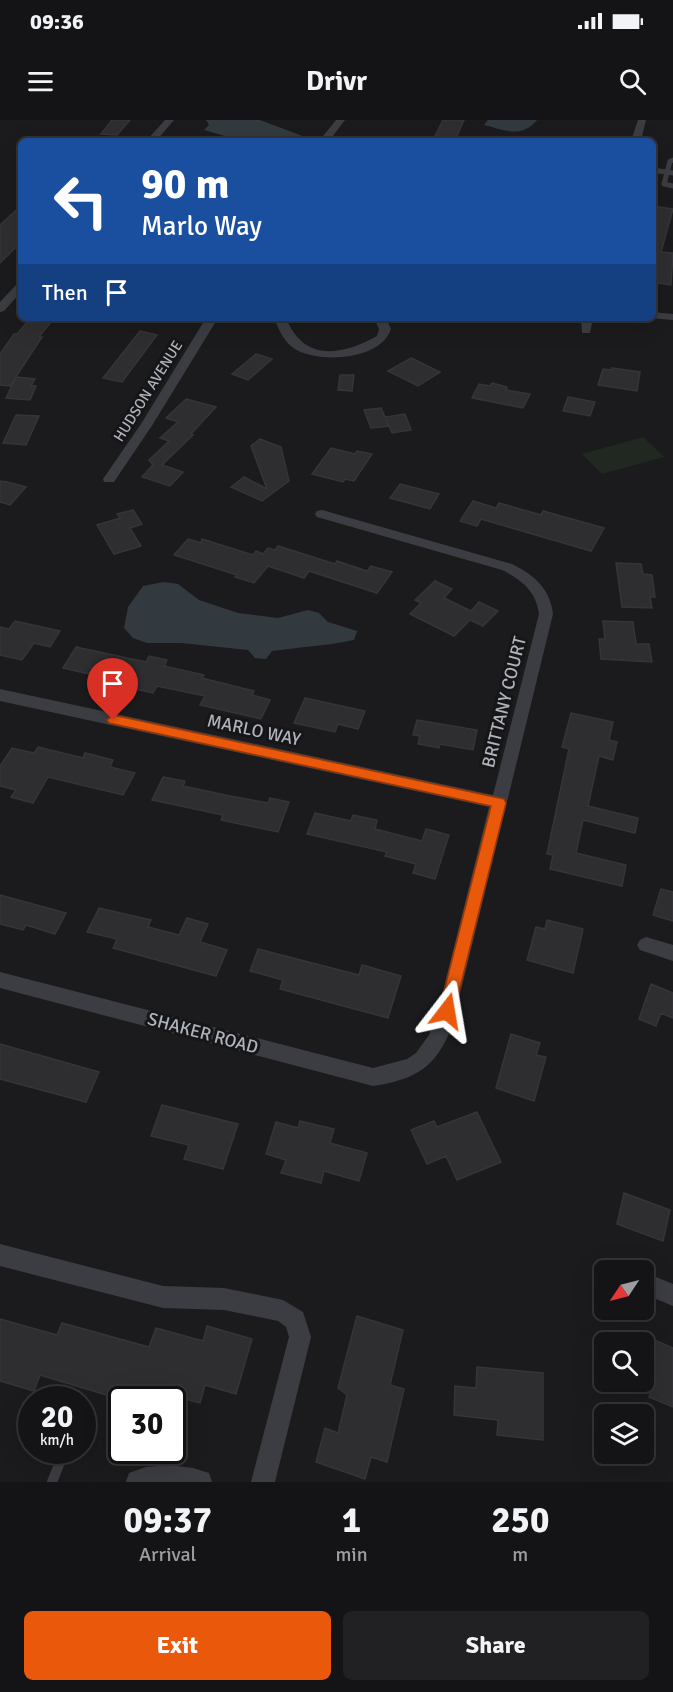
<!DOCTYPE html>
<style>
:root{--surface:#141416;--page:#212123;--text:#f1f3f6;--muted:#9d9ea1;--line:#333335;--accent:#ea580c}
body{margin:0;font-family:Signika,sans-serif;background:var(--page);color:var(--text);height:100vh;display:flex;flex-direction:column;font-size:22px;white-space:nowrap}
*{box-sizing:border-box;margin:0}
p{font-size:20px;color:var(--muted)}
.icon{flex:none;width:33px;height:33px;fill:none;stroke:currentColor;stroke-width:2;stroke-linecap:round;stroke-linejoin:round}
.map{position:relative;height:1362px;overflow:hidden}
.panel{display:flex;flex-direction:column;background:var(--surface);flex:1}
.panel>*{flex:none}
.guide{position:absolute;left:18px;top:18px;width:638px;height:183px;border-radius:9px;box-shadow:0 6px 24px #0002,0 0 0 2px var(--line);background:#1a4fa0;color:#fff;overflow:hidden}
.needle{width:39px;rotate:235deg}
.tools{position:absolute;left:594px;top:1140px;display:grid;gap:12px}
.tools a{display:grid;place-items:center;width:60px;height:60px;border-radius:9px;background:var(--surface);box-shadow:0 6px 24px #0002,0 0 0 2px var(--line);font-size:30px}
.speed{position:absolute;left:18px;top:1266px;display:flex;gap:12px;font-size:30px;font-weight:700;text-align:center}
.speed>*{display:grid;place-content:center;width:78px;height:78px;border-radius:50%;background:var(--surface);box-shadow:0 6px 24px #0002,0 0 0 2px var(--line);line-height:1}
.speed small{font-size:15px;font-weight:400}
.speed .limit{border:3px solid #111;border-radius:9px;background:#fff;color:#111}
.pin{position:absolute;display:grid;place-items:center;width:51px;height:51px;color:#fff;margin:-62px -26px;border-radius:50% 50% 50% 0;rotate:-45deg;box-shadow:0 0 6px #0007}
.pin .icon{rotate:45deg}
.me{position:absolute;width:66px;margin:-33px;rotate:14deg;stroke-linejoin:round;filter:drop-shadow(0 0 4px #0008)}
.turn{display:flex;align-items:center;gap:21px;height:126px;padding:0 24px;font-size:27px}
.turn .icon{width:78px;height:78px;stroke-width:2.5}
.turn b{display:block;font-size:42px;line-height:51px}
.then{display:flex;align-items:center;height:57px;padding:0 24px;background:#0003;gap:12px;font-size:22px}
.eta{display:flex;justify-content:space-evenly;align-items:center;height:102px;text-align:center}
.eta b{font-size:36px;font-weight:700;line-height:42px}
.button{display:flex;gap:12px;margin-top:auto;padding:12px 24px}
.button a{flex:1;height:69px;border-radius:9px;background:var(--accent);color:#fff;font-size:24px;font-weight:700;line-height:69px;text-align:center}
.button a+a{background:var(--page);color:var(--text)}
.status{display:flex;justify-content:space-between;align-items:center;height:42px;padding:0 30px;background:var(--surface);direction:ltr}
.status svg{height:16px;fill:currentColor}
header{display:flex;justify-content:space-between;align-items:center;height:78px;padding:0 24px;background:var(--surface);font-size:27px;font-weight:700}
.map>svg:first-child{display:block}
.green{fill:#212822}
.water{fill:#323a40}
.building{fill:#2e2e31;stroke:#353539;stroke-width:1.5}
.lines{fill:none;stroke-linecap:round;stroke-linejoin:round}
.service-far1{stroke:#3c3d42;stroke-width:5}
.service{stroke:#3c3d42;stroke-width:10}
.minor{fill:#3c3d42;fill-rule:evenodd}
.route{fill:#ea580c;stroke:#983908;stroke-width:1.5}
.labels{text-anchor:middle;stroke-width:6;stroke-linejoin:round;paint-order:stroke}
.far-street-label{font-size:15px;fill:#afb3bb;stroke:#161618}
.street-label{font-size:18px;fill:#afb3bb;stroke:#161618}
</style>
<div class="status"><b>09:36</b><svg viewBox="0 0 49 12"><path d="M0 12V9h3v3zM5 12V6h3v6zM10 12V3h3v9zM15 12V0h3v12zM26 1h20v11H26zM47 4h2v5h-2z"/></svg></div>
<header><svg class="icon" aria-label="menu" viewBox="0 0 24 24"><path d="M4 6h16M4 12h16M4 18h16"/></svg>Drivr<svg class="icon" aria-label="search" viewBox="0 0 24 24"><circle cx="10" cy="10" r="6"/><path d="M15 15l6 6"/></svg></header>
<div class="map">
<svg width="673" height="1362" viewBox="0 0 673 1362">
<rect width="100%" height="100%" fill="#1b1b1d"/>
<path class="green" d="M643,317L664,337L602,354L582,334Z"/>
<path class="water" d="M206,0H260L313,20L242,21L204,10L209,5Z
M488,0H537C521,19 505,10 484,5Z
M164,462L178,464L199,480L238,493L278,498L308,490L319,493L328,502L357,511L354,520C326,526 300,527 272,531L266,539L255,538L248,530L181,523H147L133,518L124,508L128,487L143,466Z"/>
<path class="building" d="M112,0H130L117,15L101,14Z
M443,0H464L456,18L435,16Z
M21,86V122L0,143V105Z
M652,86L673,89L661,132L673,133L671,165L652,162Z
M31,198H54L39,217H42L10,266L0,265V234L14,214H17Z
M140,211L157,215L122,262L103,258Z
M256,234L272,239L248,260L232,254Z
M411,238L440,252L418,266L388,251Z
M612,248L640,252L637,271L598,265L603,249L612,250Z
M340,255H354L352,271L338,270Z
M16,257L35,259L31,266H36L30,280L6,278Z
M492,263L507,267L506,270L530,274L523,288L472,278L479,264L490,266Z
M568,277L595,282L590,296L563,291Z
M186,279L216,287L191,314L193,315L162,345L183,352L170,366L142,357L153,345L149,340L169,321L160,318L178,302L166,298Z
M381,288L389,306L371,308L364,290Z
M405,294L411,310L392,313L385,297Z
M16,295L39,296L26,325L3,323Z
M260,319L281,327L289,361L262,381L231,367L244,357L267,369L251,326Z
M331,328L355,334L357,331L372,334L354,361L345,359L343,362L312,354Z
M0,361L7,362L26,367L10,385L0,382Z
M400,364L439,374L430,389L390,378Z
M473,381L496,388L499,383L541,395L543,391L604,408L591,431L481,399L477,406L460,401Z
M133,390L142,404L130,408L141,426L114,434L97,405L120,398L117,394Z
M188,419L201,423L202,419L253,435L256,431L263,434L268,428L275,430L278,426L335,444L337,441L367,451L371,446L392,452L377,473L309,451L304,458L268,446L254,463L235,457L237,455L174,435Z
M616,443L641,444L643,454L652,455L655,477H650L652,488L622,487Z
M435,461L452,469L444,478L471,491L479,482L498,491L483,506L470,500L454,516L410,494L421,483L415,480Z
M15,501L60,511L50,527L34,523L22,540L0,535V507L9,509Z
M603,501L633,502L636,524H649L652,542L601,539L599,519H605Z
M76,527L146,542L149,536L167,540L164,546L204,555L202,558L254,571L252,575L270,580L261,599L200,585L205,576L157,566L153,573L130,568L133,564L63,548Z
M305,578L365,591L358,609L338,604L335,612L294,603Z
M571,593L613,602L609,620L617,622L613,640L599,636L588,686L638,698L635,713L583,700L576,733L626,745L622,766L550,749L553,735L547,734L569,629L562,627Z
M417,600L477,610L473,630L440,624L439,628L418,624L420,616L413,615Z
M38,627L83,638L85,633L113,640L110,647L135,653L123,675L48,657L33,683L11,677L16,670L0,666V646L12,628L34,633Z
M163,657L185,661L183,666L230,676L268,683L270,678L289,682L278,712L221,700L223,695L152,680Z
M315,693L351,701L353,695L377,700L375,709L422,721L426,709L449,715L435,759L413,753L416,744L385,736L387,732L307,714Z
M661,769L673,772V801L653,795Z
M0,775L66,793L55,814L26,805L23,810L0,804Z
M99,788L151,800L148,807L179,815L187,798L208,804L200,822L227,830L216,856L113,828L117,819L87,812Z
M547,800L583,809L573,853L527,840L536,807L545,809Z
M258,829L359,855L362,845L401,856L388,898L280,869L283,860L250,851Z
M651,864L673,873V898L661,893L656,906L639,899Z
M511,914L540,923L536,935L546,937L534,981L496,968Z
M0,924L99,952L86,982L0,959Z
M162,985L238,1004L223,1049L184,1039L189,1025L151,1016Z
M477,992L501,1042L457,1060L446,1036L427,1044L411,1010L434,1001L437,1007Z
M300,1001L334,1009L330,1023L367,1033L359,1061L324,1051L321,1063L281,1053L286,1040L266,1034L276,1002L298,1008Z
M624,1073L670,1090L663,1121L617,1104Z
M357,1196L403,1210L390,1265L404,1269L387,1342L371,1337L365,1359L316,1342L325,1308L338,1313L347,1275L338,1268Z
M0,1199L57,1215L62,1203L149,1227L156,1208L203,1221L207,1206L252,1219L236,1274L205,1265L200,1283L140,1266L136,1280H123L40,1255L34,1271L0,1261Z
M650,1218L673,1228V1287L649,1277L655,1256L644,1251V1243Z
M477,1247L543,1253V1320L497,1315L498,1300L454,1295L455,1266L476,1268Z"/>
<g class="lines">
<path class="service-far1" d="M673,40L670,41L664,64L673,66
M652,50L673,53"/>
<path class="service" d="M52,1362L65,1330"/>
<path class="minor" d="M165,0H174L156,21H146Z
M336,0H345L329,21H319Z
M638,0H646L641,21H631Z
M21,163V172L4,191L0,192V182L17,164Z
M652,192L673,194V200L651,198Z
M206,198H218L153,304L114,362H104L103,359L141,304Z
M274,198H286C304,242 341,236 377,216L379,209L374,198H386L391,209C381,240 320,244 295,229C284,222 279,210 274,198Z
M581,198H593L590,213H582Z
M322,390L512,444C534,455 550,468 553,494L452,907C435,948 417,959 373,966L0,868V852L373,948L407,939L416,933L429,915L438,891L489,687L0,581V569L493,675L539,494C536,471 522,460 502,450L317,397L315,394L317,391Z
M646,817L673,825V841L640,830L637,825L640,820Z
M0,1124L163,1166L224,1168L283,1180L303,1192L311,1217L275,1362H251L289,1217L286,1207L278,1201L224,1190L163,1188L0,1146Z
M644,1152L673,1164V1186L644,1174Z
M169,1345L193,1348L209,1353L212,1362H126L129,1353L146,1347Z"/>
</g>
<path class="route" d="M113,595L504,679L506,683L453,896L447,898L442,896L439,891L491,686L109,603L107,600Z"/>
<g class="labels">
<g class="far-street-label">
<text transform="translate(148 271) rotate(-58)" y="5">HUDSON AVENUE</text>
</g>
<g class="street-label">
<text transform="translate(504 582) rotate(-76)" y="6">BRITTANY COURT</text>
<text transform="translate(254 610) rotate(12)" y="6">MARLO WAY</text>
<text transform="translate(203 913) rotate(15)" y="6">SHAKER ROAD</text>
</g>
</g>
</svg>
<div class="tools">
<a><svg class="needle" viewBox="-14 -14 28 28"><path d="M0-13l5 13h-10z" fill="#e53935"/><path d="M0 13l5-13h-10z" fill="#9d9ea1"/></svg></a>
<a><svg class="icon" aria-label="search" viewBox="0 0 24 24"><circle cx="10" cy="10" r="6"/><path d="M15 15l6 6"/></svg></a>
<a><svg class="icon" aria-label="layers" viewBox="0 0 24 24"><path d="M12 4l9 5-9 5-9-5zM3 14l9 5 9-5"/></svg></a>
</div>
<div class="speed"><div>20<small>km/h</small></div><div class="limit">30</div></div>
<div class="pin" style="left:113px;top:600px;background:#d93025"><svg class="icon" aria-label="arrive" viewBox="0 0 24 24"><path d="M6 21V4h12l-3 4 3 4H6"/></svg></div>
<svg class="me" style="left:447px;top:891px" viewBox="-20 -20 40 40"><path d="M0-17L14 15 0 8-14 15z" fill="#ea580c" stroke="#fff" stroke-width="4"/></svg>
<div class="guide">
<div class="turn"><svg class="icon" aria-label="left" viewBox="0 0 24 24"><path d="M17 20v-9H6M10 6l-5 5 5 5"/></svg><div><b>90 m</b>Marlo Way</div></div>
<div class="then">Then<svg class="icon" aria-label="arrive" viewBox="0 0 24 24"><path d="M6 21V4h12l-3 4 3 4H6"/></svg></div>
</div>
</div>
<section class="panel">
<div class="eta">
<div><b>09:37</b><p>Arrival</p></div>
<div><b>1</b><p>min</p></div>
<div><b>250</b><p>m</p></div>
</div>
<div class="button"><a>Exit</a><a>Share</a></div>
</section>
